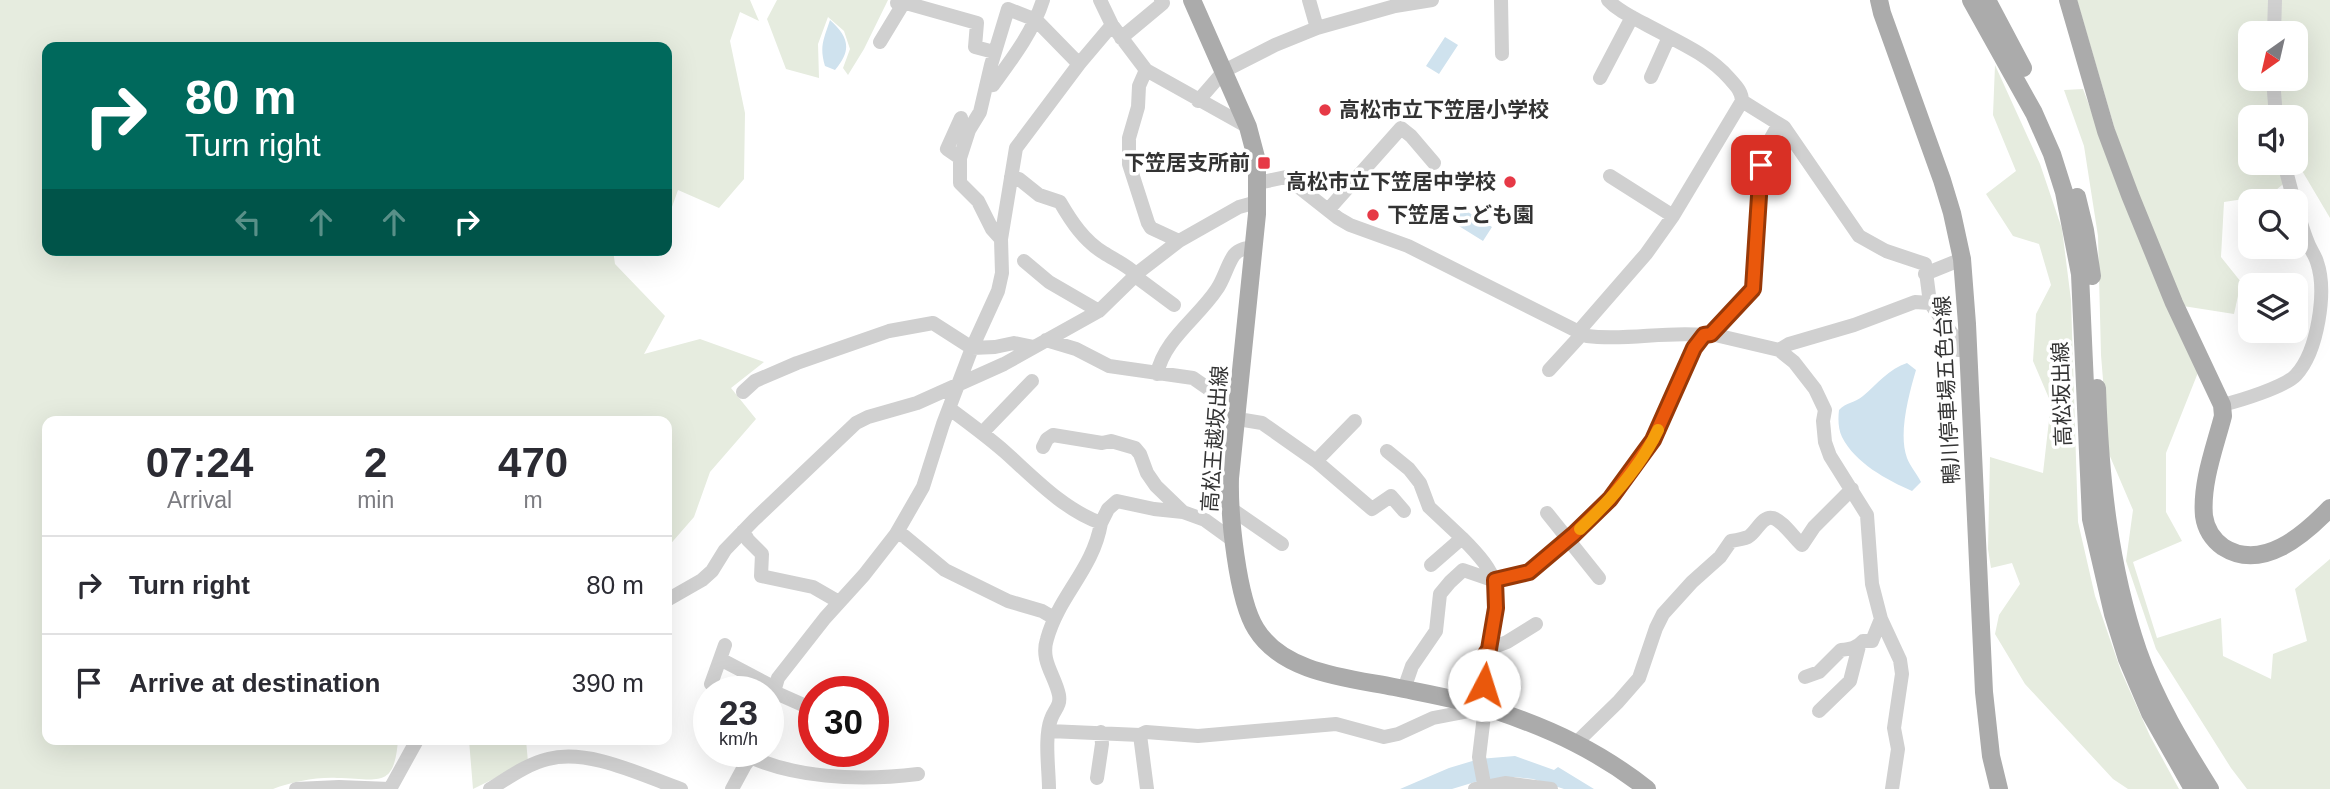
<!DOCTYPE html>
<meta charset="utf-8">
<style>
:root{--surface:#fff;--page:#f7f7f7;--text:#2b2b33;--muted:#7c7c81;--line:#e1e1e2}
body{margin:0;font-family:Arial,"Noto Sans JP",sans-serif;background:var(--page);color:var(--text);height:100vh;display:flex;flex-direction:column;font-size:26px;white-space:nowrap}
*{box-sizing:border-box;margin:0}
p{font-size:23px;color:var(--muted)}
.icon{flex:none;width:38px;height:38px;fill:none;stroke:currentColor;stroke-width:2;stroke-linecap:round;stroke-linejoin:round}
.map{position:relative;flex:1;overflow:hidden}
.side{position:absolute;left:42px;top:416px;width:630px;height:329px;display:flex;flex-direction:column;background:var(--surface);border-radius:14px;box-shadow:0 7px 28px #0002}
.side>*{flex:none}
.top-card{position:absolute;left:42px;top:42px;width:630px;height:214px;border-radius:14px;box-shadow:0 7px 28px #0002;background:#00695c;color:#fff;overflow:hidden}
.needle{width:46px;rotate:214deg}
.fabs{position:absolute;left:2238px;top:21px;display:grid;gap:14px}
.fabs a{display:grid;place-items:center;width:70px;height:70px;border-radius:14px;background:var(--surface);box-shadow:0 7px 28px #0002;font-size:35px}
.speed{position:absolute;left:693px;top:676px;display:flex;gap:14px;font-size:35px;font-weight:700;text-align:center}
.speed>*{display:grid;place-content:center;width:91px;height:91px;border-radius:50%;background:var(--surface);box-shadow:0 7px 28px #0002;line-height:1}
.speed small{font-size:18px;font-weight:400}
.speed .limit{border:10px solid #d22;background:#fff;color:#111}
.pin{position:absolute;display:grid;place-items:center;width:60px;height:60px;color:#fff;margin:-30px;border-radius:14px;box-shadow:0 4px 10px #0006}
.me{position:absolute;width:77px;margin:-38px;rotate:5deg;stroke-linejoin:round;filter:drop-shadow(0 0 5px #0008)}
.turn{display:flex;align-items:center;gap:24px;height:147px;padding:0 28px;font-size:32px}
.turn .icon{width:91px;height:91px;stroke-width:2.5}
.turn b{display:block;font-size:49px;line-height:60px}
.lanes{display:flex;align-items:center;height:66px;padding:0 28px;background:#0003;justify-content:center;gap:35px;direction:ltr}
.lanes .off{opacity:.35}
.eta{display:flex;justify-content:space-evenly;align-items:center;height:119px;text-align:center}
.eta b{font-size:42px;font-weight:700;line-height:49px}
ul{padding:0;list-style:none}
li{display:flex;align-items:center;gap:21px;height:98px;padding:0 28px;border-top:2px solid var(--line)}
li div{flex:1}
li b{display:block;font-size:26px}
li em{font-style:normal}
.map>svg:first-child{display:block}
.green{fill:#e6ecdf;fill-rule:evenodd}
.water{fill:#cfe2ee}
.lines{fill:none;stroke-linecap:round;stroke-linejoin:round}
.minor{stroke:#d0d0d0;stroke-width:14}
.major{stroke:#ababab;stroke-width:18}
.route-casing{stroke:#983908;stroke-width:18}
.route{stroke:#ea580c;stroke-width:12}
.slow{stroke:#f59e0b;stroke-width:12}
.poi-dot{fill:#e63946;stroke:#fff;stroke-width:2.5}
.labels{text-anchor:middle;stroke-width:7;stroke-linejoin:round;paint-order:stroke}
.poi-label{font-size:21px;font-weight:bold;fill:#333;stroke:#fff;text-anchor:start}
.street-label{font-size:21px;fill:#333;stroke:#fff}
</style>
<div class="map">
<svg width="2330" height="789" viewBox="0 0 2330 789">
<rect width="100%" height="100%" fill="#fff"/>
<path class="green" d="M0,0H750L759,21L740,12L730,41L745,113L744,179L719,208L678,190L667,221V47H47V250H613L615,264L665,316L644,354L700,339L764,362L731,388L756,419L710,472L694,517L667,548V422H47V740H398C394,789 380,779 337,778C316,777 292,782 273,789H0Z
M777,0H888L864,49L848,75L843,68L850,49L844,31L828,17L818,44L819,78L786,69L767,19Z
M2077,0H2330V218L2301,169L2270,195L2224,202L2221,257L2241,282L2234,314L2183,306L2122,154ZM2250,33H2296V79H2250ZM2250,117H2296V163H2250Z
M1995,65L2040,164L2062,229L2071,300L2078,522L2095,596L2121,671L2150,736L2179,789H2128L2113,779L2025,684L1995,634L1999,615L2020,584L2012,563L1991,568L1988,549L1990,457L2043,473L2051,403L2033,361L2036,314L2051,285L2039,244L2013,236L1986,194L2016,171L1993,115Z
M2083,89L2142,245L2199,370L2166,453V512L2182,541L2133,562L2157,638L2221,618L2223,656L2271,679L2273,654L2307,641L2295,589L2330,559V789H2247L2231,768L2156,649L2126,561L2133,510L2109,454L2101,355L2098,236L2084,146L2064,90Z
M469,740H526L528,762L473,789Z"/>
<path class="water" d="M830,20C849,37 852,50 835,70L825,66C819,46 824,39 830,20Z
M1445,37L1458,45L1439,74L1426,66Z
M1463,209L1492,227L1483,241L1454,223Z
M1907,363L1916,370C1909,394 1898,434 1907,458C1910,466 1917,474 1921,482L1912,491C1887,480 1855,463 1842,437C1838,429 1838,418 1839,410C1846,402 1855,403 1863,396C1876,385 1890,368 1907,363Z
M1515,756L1554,770L1558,767L1594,789H1564L1533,779L1514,777L1475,782L1452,789H1400L1449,768L1479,759Z"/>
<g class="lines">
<path class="minor" d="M1100,0L1112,25L1146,70L1248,127
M1309,0L1317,28
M1501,0L1502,54
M1608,0C1618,11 1632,17 1645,24C1674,40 1707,53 1729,78C1735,85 1742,91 1742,101L1779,124L1770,140L1761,165L1753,289L1711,334
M897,3H906L977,23L975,47L994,52
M2274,33L2275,0
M1121,38L1163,3L1161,0
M880,42L903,4
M1146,70L1139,86L1138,107L1129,138V164L1148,223L1151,228L1179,241
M1651,77L1669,37
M1600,78L1632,17
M2273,79L2276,117
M986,86L993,85C1012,59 1033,32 1043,0
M1198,101L1224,71L1275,45L1317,28L1395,6L1432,0
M961,118L947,149L960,158V183L978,201L992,229L1001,239
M1779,124L1784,127L1859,236L1886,251L1925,264L1930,303
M960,158L969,130L980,112L991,65L1008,9L1036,20L1079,64
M2284,163L2294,201
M1610,176L1673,216
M1011,177L1019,179L1039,195L1060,202C1071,221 1084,241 1104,253C1115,260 1127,265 1137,275
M1258,183L1286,177L1338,218L1350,225L1408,246L1587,336C1626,341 1665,331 1704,335
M1328,210L1401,128L1411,136L1434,163
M1024,261L1049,282L1099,311
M1925,274L1962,259
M1135,276L1174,305
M1578,332L1646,254L1673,216L1742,101
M1046,340L1076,349L1109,366L1193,378L1239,410
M1549,370L1582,334
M1157,374C1164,339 1198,318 1217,289C1224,279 1227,265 1234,255C1239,249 1246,248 1254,247
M743,392L755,381L797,363L889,331L933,323L972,348L995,347L1014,343L1034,347
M2222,405C2239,401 2285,387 2296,375C2318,351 2327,291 2317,262C2315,255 2310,249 2308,243C2303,231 2300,219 2296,207
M950,409C969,423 988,437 1005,452C1034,478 1064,510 1101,523C1093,570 1059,595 1047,639C1040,661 1055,675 1059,695C1061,706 1054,710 1051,719C1044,737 1049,770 1049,789
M1238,419L1262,423L1316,461L1372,509L1391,496L1404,511
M982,433L1032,381
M1043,447L1047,439L1053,435L1102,443L1111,441L1135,448L1140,454L1147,473L1156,486L1183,512
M1387,451L1409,469L1420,483L1429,507L1462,538
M1316,461L1355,421
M1230,508L1282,544
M1547,513L1599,578
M1101,523L1108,509L1117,501L1154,509L1183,512L1205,520L1234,541
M743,531L748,540L762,554L761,576L813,587L839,602
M896,534L923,487L943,424L972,348L998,291L1002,273L1001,239L1016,148L1079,64L1112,25
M1431,565L1462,538C1507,583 1498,590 1489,649
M667,600L702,580L712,571L725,550L754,520L856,423L868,417L917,403L1004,364L1099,311L1140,271L1179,241L1239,207L1257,202
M725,645L720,659L775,688
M1805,677L1819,672L1841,650C1850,649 1857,648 1863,641H1872L1881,619
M711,684L720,659
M1404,689L1412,666L1436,631L1440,594L1450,582L1463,570L1495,581L1529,572L1601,509L1632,472L1653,441L1684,367L1704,335L1711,334L1779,350
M774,692L810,708
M1819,711L1850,681L1859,646
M768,712L778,678L825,618L864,575L896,534L904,536L945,570L1008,601L1042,611L1054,618
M1049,731L1140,735L1146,732L1198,736L1336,724L1384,737L1398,734L1433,718L1485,708
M708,734H709
M1140,735L1147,789
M1577,742L1618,702L1639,678L1656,628L1663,614L1692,582L1720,557L1731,541C1737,540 1743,539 1748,537C1757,532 1762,515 1773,518C1783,521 1794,538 1802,545L1814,527L1852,489
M738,751C789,779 861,781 918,774
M1097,778L1102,744L1101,732
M296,789L339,787L390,789
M390,789L417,740
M490,789C508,778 527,764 548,759C589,748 643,776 681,789
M732,789L745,765L755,752
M1475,789L1505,783L1551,789
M1485,789L1479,757L1486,699L1482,660L1489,649L1507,642L1536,624
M1892,789L1898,749L1894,728L1902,674L1900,660L1881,619L1872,584L1867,515L1830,456L1825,442L1823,421L1825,410L1815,389L1794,362L1779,350L1789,344L1854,325L1915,302L1930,303L1958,342V350H1968"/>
<path class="major" d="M1192,0L1248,127L1257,161V214L1230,478C1229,514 1237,599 1256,629C1283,673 1348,678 1394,687C1428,694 1464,700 1497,711C1553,730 1600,752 1647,789
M1879,0L1882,13L1942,180L1952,213L1962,259L1967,324L1984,692L1991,756L1999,789
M1971,0L2034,113L2052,154L2064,192L2080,274L2091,519L2113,614L2127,659L2150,713L2193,789
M1987,0L2023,68
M2068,0L2106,131L2130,195L2174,303L2222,405L2223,416C2215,447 2201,483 2204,516C2206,530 2212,539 2223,547C2262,572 2304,535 2330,508
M2077,197L2085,230L2092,276
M2097,388C2100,478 2109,566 2138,651C2155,700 2183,746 2210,789"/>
</g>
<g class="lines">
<defs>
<path id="route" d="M1484,685L1482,660L1489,649L1496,608L1495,580L1529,572L1574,534L1610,499L1653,440L1694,348L1704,335L1711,334L1753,289L1761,165"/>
</defs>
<use href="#route" class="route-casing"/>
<use href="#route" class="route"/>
<path class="slow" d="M1580,529C1611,500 1640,468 1658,430"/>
</g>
<g class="poi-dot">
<circle cx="1325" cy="110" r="7"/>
<rect x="1257" y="156" width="14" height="14" rx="3.5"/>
<circle cx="1510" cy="182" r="7"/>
<circle cx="1373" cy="215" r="7"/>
</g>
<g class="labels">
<g class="poi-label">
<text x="1339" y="117">高松市立下笠居小学校</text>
<text x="1250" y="170" text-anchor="end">下笠居支所前</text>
<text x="1496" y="189" text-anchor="end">高松市立下笠居中学校</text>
<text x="1387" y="222">下笠居こども園</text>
</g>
<g class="street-label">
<text transform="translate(1947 390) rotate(-93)" y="7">鴨川停車場五色台線</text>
<text transform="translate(2062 394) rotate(-92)" y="7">高松坂出線</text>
<text transform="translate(1215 439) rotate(-86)" y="7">高松王越坂出線</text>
</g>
</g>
</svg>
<div class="fabs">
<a><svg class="needle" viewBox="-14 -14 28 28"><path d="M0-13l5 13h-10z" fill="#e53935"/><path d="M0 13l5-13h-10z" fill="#7c7c81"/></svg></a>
<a><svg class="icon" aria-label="sound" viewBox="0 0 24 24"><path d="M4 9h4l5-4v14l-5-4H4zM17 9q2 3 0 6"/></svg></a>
<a><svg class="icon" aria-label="search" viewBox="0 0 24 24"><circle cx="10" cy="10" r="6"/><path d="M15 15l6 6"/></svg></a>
<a><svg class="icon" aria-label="layers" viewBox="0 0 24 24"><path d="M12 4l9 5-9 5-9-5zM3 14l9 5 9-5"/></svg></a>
</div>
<div class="speed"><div>23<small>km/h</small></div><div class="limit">30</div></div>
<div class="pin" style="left:1761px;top:165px;background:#d93025"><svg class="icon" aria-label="arrive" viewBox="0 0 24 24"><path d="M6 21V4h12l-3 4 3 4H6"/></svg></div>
<svg class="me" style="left:1484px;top:685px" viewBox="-20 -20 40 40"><circle r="19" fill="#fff"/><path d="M0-13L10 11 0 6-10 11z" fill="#ea580c"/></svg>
<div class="top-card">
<div class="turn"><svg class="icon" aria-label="right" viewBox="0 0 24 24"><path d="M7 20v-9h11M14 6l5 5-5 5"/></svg><div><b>80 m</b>Turn right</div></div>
<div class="lanes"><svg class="icon off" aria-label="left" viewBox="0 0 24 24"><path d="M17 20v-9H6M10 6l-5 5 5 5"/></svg><svg class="icon off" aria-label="ahead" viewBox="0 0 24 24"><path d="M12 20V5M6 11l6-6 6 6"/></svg><svg class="icon off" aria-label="ahead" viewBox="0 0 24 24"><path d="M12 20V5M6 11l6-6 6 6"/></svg><svg class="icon" aria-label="right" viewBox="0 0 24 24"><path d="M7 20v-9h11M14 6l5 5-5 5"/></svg></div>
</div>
<section class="side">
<div class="eta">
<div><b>07:24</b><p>Arrival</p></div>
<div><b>2</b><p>min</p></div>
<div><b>470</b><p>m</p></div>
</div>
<ul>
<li><svg class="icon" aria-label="right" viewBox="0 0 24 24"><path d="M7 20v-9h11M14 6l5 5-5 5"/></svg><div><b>Turn right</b></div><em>80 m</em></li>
<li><svg class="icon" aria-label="arrive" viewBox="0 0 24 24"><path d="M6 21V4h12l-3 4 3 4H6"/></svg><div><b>Arrive at destination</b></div><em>390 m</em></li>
</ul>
</section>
</div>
